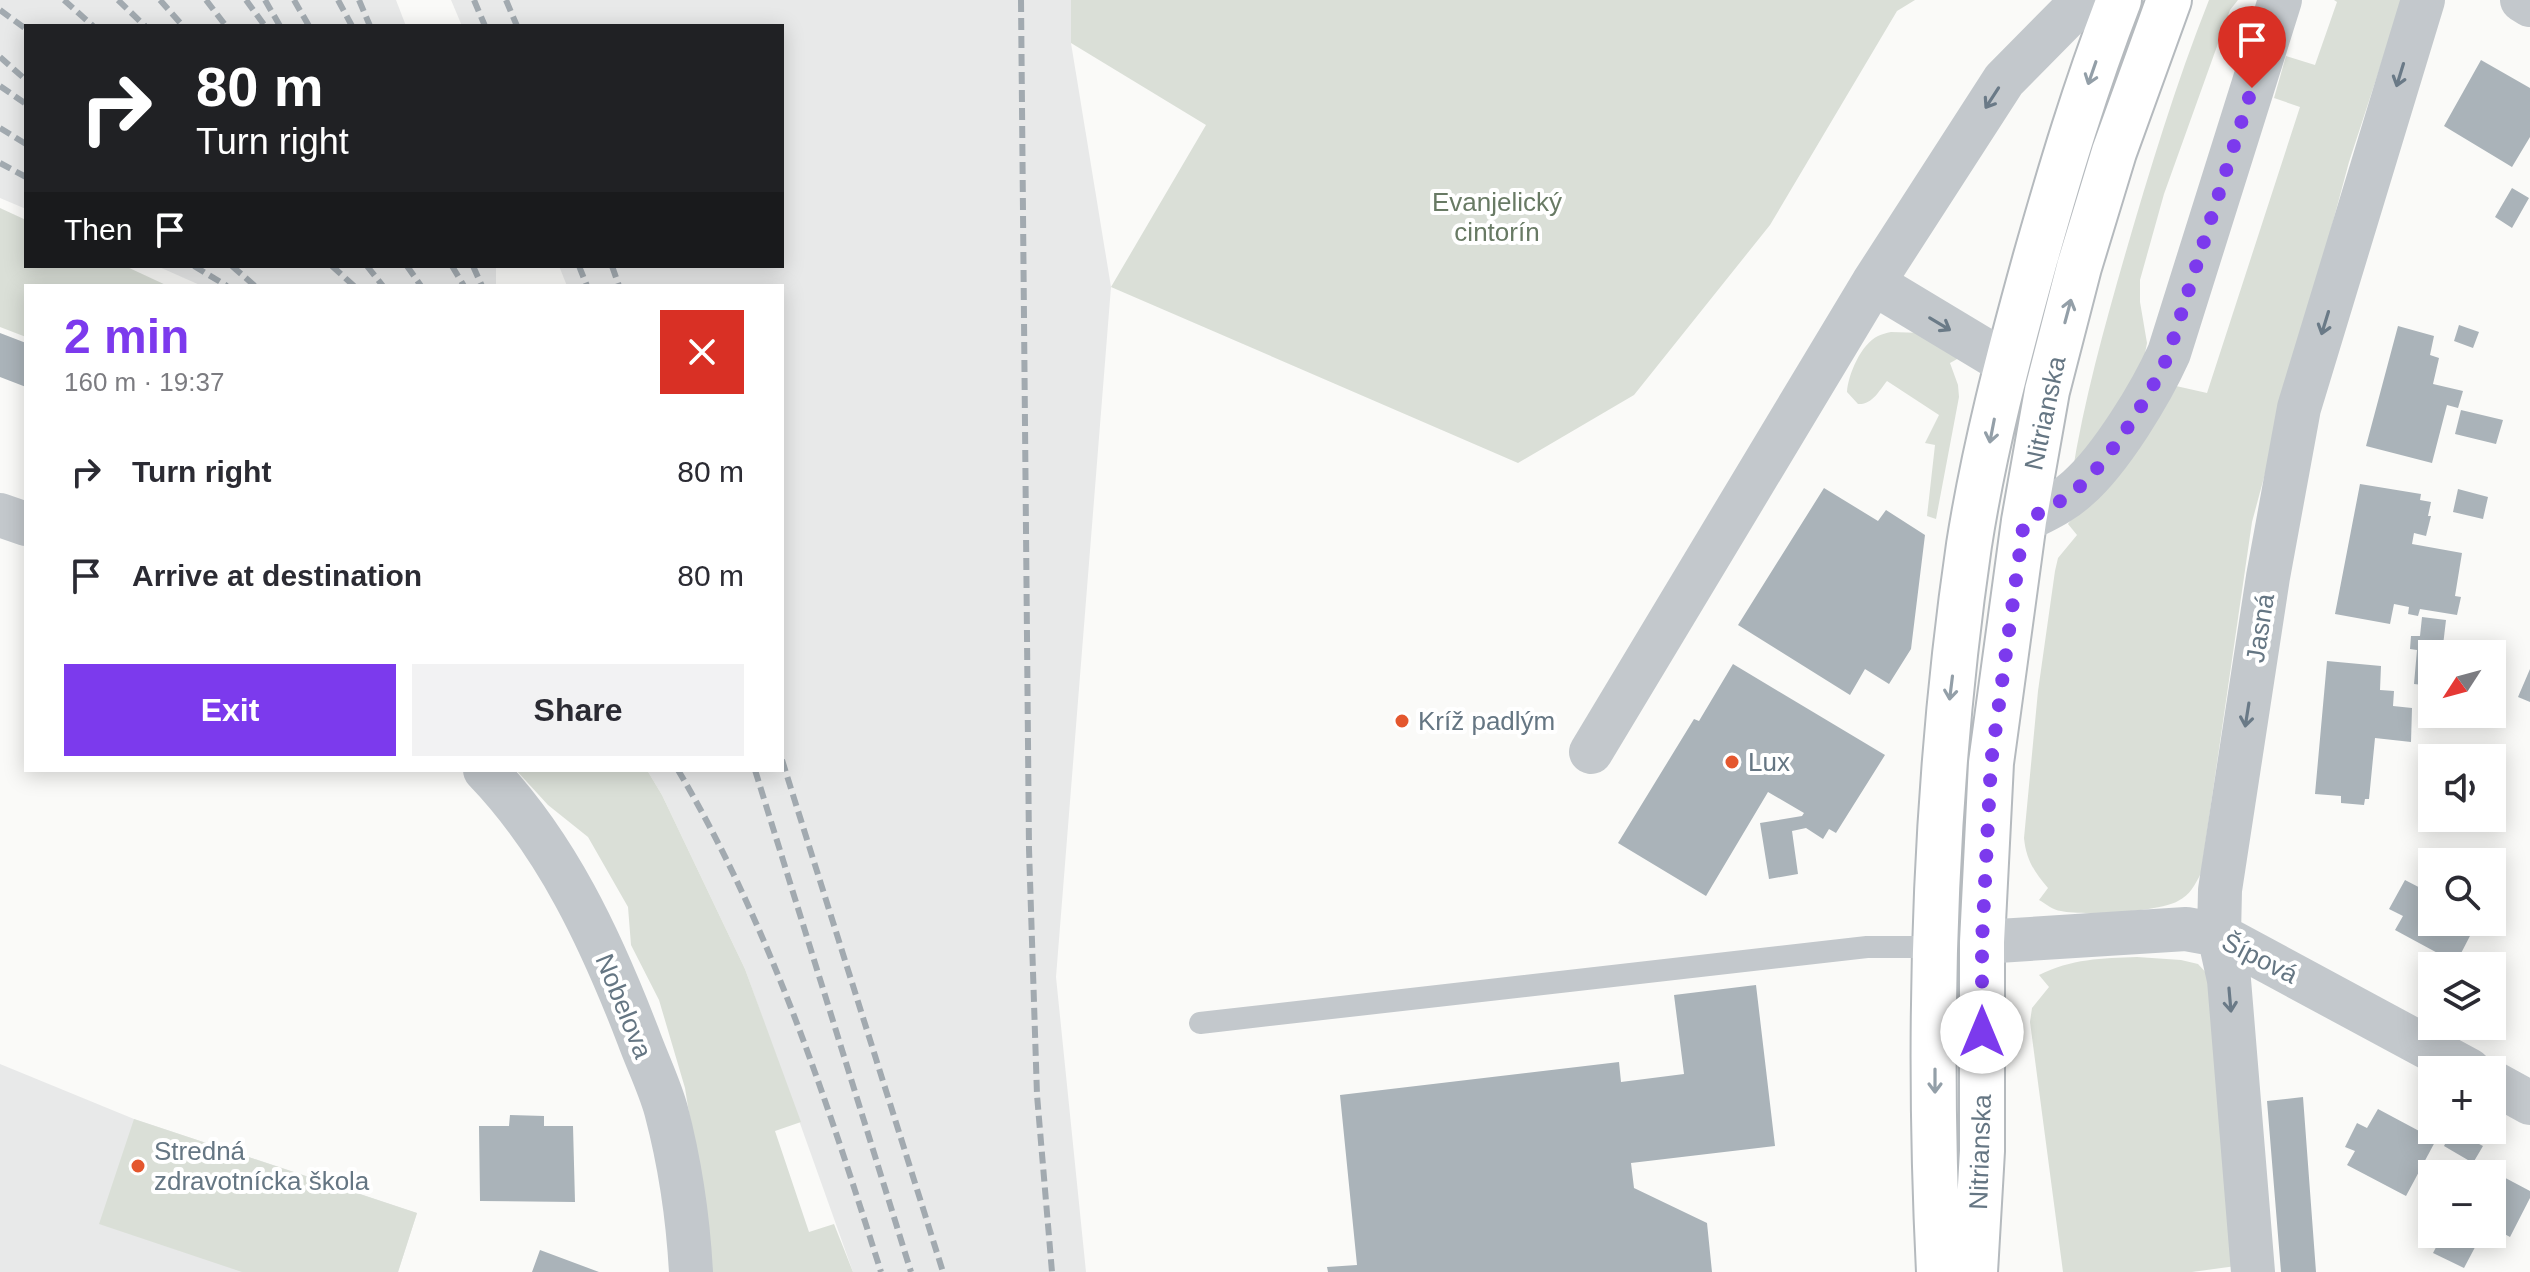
<!DOCTYPE html>
<meta charset="utf-8">
<style>
:root{--surface:#fff;--page:#f2f2f3;--text:#2b2b33;--muted:#7c7c81;--accent:#7c3aed}
body{margin:0;font-family:Helvetica,sans-serif;background:var(--page);color:var(--text);height:100vh;display:flex;flex-direction:column;font-size:30px;white-space:nowrap}
*{box-sizing:border-box;margin:0}
p{font-size:26px;color:var(--muted)}
.icon{flex:none;width:44px;height:44px;fill:none;stroke:currentColor;stroke-width:2;stroke-linecap:round;stroke-linejoin:round}
.map{position:relative;flex:1;overflow:hidden}
.sheet{position:absolute;left:24px;top:284px;width:760px;height:488px;display:flex;flex-direction:column;background:var(--surface);border-radius:0px;box-shadow:0 4px 20px #0003}
.sheet>*{flex:none}
.hud{position:absolute;left:24px;top:24px;width:760px;height:244px;border-radius:0px;box-shadow:0 4px 20px #0003;background:#202124;color:#fff;overflow:hidden}
.needle{width:52px;rotate:234deg}
.controls{position:absolute;left:2418px;top:640px;display:grid;gap:16px}
.controls a{display:grid;place-items:center;width:88px;height:88px;border-radius:0px;background:var(--surface);box-shadow:0 4px 20px #0003;font-size:40px}
.pin{position:absolute;display:grid;place-items:center;width:68px;height:68px;color:#fff;margin:-82px -34px;border-radius:50% 50% 50% 0;rotate:-45deg;box-shadow:0 0 8px #0007}
.pin .icon{rotate:45deg}
.me{position:absolute;width:88px;margin:-44px;rotate:0deg;stroke-linejoin:round;filter:drop-shadow(0 0 6px #0008)}
.turn{display:flex;align-items:center;gap:28px;height:168px;padding:0 40px;font-size:36px}
.turn .icon{width:104px;height:104px;stroke-width:2.5}
.turn b{display:block;font-size:56px;line-height:68px}
.then{display:flex;align-items:center;height:76px;padding:0 40px;background:#0003;gap:16px;font-size:30px}
.round{display:grid;place-items:center;flex:none;width:84px;height:84px;border-radius:0px;background:var(--page)}
.overview{display:flex;align-items:center;justify-content:space-between;height:136px;padding:0 40px}
h1{font-size:48px;font-weight:800;line-height:60px;color:var(--accent)}
.button{display:flex;gap:16px;margin-top:auto;padding:16px 40px}
.button a{flex:1;height:92px;border-radius:0px;background:var(--accent);color:#fff;font-size:32px;font-weight:800;line-height:92px;text-align:center}
.button a+a{background:var(--page);color:var(--text)}
ul{padding:0;list-style:none}
li{display:flex;align-items:center;gap:24px;height:104px;padding:0 40px}
li div{flex:1}
li b{display:block;font-size:30px}
li em{font-style:normal}
.map>svg:first-child{display:block}
.built{fill:#e8e9e9}
.green{fill:#dadfd7}
.building{fill:#aab3b9}
.lines{fill:none;stroke-linecap:round;stroke-linejoin:round}
.primary-casing{stroke:#b5babe;stroke-width:48}
.service{stroke:#c3c8cc;stroke-width:22}
.minor{stroke:#c3c8cc;stroke-width:44}
.primary{stroke:#fff;stroke-width:44}
.rail{stroke:#a2aab0;stroke-width:6;stroke-dasharray:12 6;stroke-linecap:butt}
.oneway{stroke:#939fa8}
.oneway2{stroke:#6a7a87}
.route{stroke:#7c3aed;stroke-width:14;stroke-dasharray:0 25.2}
.poi-dot{fill:#e4572e;stroke:#fff;stroke-width:3}
.labels{text-anchor:middle;stroke-width:8;stroke-linejoin:round;paint-order:stroke}
.park-label{font-size:26px;fill:#687a64;stroke:#fff}
.street-label{font-size:26px;fill:#657683;stroke:#fff}
.poi-label{font-size:26px;fill:#657683;stroke:#fff;text-anchor:start}
</style>
<div class="map">
<svg width="2530" height="1272" viewBox="0 0 2530 1272">
<rect width="100%" height="100%" fill="#fafaf8"/>
<path class="built" d="M0,0H396L406,26H26V209L0,198Z
M451,0H1071V43L1111,287L1056,977L1086,1272H853L745,969L662,795L647,770H782V286H567L559,266H782V26H462Z
M157,266H496V286H202Z
M0,1064L134,1119L417,1213L398,1272H0Z"/>
<path class="green" d="M1071,0H1915L1897,11L1770,225L1634,395L1518,463L1111,287L1206,125L1071,43Z
M2209,0H2238L2230,10L2164,194L2140,280V302L2147,343L2142,369L2072,475C2084,400 2104,328 2125,255C2150,169 2176,83 2209,0Z
M2334,0H2402L2349,162L2252,522L2201,873C2195,885 2190,895 2178,901C2159,912 2083,916 2061,911C2053,910 2046,904 2039,900L2048,888C2034,872 2026,859 2024,838L2038,691L2055,571L2058,558L2077,535L2068,524L2176,386L2207,393L2300,107L2274,98L2286,56L2315,65L2337,2Z
M0,208L26,220V266H125L168,286H26V337L0,327Z
M1891,332L1923,333L1959,358L1950,363L1958,385L1959,397L1936,519L1927,516L1935,445L1925,443L1939,415L1887,381C1879,391 1872,405 1858,404L1847,392C1848,375 1861,344 1878,336C1882,334 1886,333 1891,332Z
M516,770H647L662,795L745,969L801,1122L775,1131L809,1232L834,1224L853,1272H710L709,1238L685,1088L659,1000L631,945L628,907L588,837L548,805Z
M2137,957L2181,960L2198,964L2211,978L2236,1266L2192,1272H2063L2030,1022L2032,1008L2049,987L2039,975C2071,959 2102,958 2137,957Z
M134,1119L417,1213L398,1272H242L99,1224Z"/>
<path class="building" d="M2481,60L2530,88V137L2512,167L2444,126Z
M2512,188L2529,198L2512,228L2495,217Z
M2459,325L2479,332L2473,348L2454,341Z
M2398,326L2434,336L2430,355L2439,358L2433,384L2463,391L2458,408L2447,405L2432,463L2366,446Z
M0,333L26,343V387L0,377Z
M2461,410L2503,420L2496,444L2455,434Z
M2360,484L2421,494L2420,500L2431,502L2428,516H2431L2426,536L2414,533L2412,544L2462,553L2455,596L2461,597L2457,615L2420,609L2418,616L2408,614L2409,607L2394,604L2390,624L2335,614Z
M1824,488L1878,521L1886,510L1925,535L1911,649L1889,684L1865,669L1850,695L1738,625Z
M2458,489L2488,497L2483,519L2453,512Z
M2422,617L2446,620L2442,654H2432V686L2414,684L2417,650L2410,649L2411,636H2420Z
M2327,661L2381,666L2380,690L2394,691L2393,706L2412,708L2411,742L2375,738L2369,799H2365L2364,805L2341,803V796L2315,794Z
M1733,664L1885,755L1836,833L1829,829L1823,839L1806,828L1792,831L1798,874L1769,879L1760,823L1802,816L1804,813L1768,792L1706,896L1618,843L1694,719L1699,721Z
M2530,669V702L2518,697Z
M2405,880L2432,894V922H2454L2472,932L2456,963L2395,930L2403,916L2389,909Z
M1756,985L1775,1146L1631,1163L1634,1188L1707,1223L1712,1272H1328L1327,1267L1357,1265L1340,1095L1619,1062L1621,1082L1684,1074L1674,995Z
M2303,1097L2316,1272H2281L2267,1101Z
M2378,1109L2436,1140L2406,1196L2347,1165L2355,1151L2345,1147L2357,1123L2367,1128Z
M510,1115L544,1116V1126H573L575,1202L480,1201L479,1126H509Z
M2452,1130L2483,1146L2473,1163L2444,1146Z
M2479,1164L2530,1191V1198L2510,1237L2497,1230L2492,1238L2484,1234H2492V1174H2474Z
M2443,1234H2482L2464,1268L2433,1253Z
M540,1250L599,1272H532Z"/>
<g class="lines">
<defs>
<path id="primary" d="M1939,1272C1927,1030 1934,785 1969,545C1984,449 2009,354 2035,260C2060,172 2086,85 2119,0
M1975,1272L1982,1151V942L1991,763L2024,521L2047,391L2079,267L2114,152L2169,0"/>
</defs>
<use href="#primary" class="primary-casing"/>
<path class="service" d="M1200,1023L1867,947H1934"/>
<path class="minor" d="M2522,0L2530,5
M1873,283L2006,363
M0,515L26,524
M2024,521C2043,511 2062,503 2078,488C2111,459 2151,393 2169,353L2280,0
M1591,752L1873,283L2004,80L2083,0
M485,770C557,845 601,940 638,1036C647,1061 659,1085 666,1110C680,1163 688,1218 691,1272
M1982,942L2186,929L2219,935L2469,1070
M2492,1082L2530,1103
M2253,1272L2229,980L2219,935L2220,890L2268,577L2299,408L2423,0"/>
<use href="#primary" class="primary"/>
<path class="rail" d="M64,0L93,26
M118,0L145,26
M160,0L183,26
M206,0L226,26
M246,0L265,26
M265,0L280,26
M294,0L309,26
M338,0L352,26
M359,0L370,26
M474,0L485,26
M506,0L517,26
M1021,0L1029,849L1037,1095L1052,1272
M0,10L26,29
M0,57L26,80
M0,86L26,104
M0,128L26,144
M0,163L26,177
M194,266L227,286
M232,266L255,286
M332,266L354,286
M367,266L383,286
M407,266L421,286
M452,266L464,286
M473,266L482,286
M579,266L587,286
M612,266L619,286
M782,760L943,1272
M678,770C770,925 827,1101 881,1272
M755,770L911,1272"/>
</g>
<defs><path id="oneway-shaft" d="M-6 0H5M1.5-3L5.5 0L1.5 3" fill="none" stroke-width="1.6" stroke-linecap="round" stroke-linejoin="round" transform="scale(2)"/></defs>
<g class="oneway">
<use href="#oneway-shaft" transform="translate(2092 73) rotate(109)"/>
<use href="#oneway-shaft" transform="translate(2068 311) rotate(-75)"/>
<use href="#oneway-shaft" transform="translate(1992 431) rotate(101)"/>
<use href="#oneway-shaft" transform="translate(1951 688) rotate(97)"/>
<use href="#oneway-shaft" transform="translate(1935 1081) rotate(90)"/>
</g>
<g class="oneway2">
<use href="#oneway-shaft" transform="translate(2400 75) rotate(107)"/>
<use href="#oneway-shaft" transform="translate(1992 98) rotate(123)"/>
<use href="#oneway-shaft" transform="translate(2325 323) rotate(107)"/>
<use href="#oneway-shaft" transform="translate(1940 324) rotate(31)"/>
<use href="#oneway-shaft" transform="translate(2247 715) rotate(99)"/>
<use href="#oneway-shaft" transform="translate(2230 1000) rotate(85)"/>
</g>
<g class="lines">
<path class="route" d="M1982,1032V942L1991,763L2024,521C2043,511 2062,502 2078,488C2111,459 2152,393 2169,353L2252,88"/>
</g>
<g class="poi-dot">
<circle cx="1402" cy="721" r="8"/>
<circle cx="1732" cy="762" r="8"/>
<circle cx="138" cy="1166" r="8"/>
</g>
<g class="labels">
<g class="park-label">
<text x="1497" y="211">Evanjelický<tspan x="1497" dy="30">cintorín</tspan></text>
</g>
<g class="street-label">
<text transform="translate(2045 413) rotate(-78)" y="9">Nitrianska</text>
<text transform="translate(2260 628) rotate(-81)" y="9">Jasná</text>
<text transform="translate(2260 958) rotate(27)" y="9">Šípová</text>
<text transform="translate(624 1006) rotate(68)" y="9">Nobelova</text>
<text transform="translate(1980 1152) rotate(-88)" y="9">Nitrianska</text>
</g>
<g class="poi-label">
<text x="1418" y="730">Kríž padlým</text>
<text x="1748" y="771">Lux</text>
<text x="154" y="1160">Stredná<tspan x="154" dy="30">zdravotnícka škola</tspan></text>
</g>
</g>
</svg>
<div class="controls">
<a><svg class="needle" viewBox="-14 -14 28 28"><path d="M0-13l5 13h-10z" fill="#e53935"/><path d="M0 13l5-13h-10z" fill="#7c7c81"/></svg></a>
<a><svg class="icon" aria-label="sound" viewBox="0 0 24 24"><path d="M4 9h4l5-4v14l-5-4H4zM17 9q2 3 0 6"/></svg></a>
<a><svg class="icon" aria-label="search" viewBox="0 0 24 24"><circle cx="10" cy="10" r="6"/><path d="M15 15l6 6"/></svg></a>
<a><svg class="icon" aria-label="layers" viewBox="0 0 24 24"><path d="M12 4l9 5-9 5-9-5zM3 14l9 5 9-5"/></svg></a>
<a>+</a>
<a>−</a>
</div>
<div class="pin" style="left:2252px;top:88px;background:#d93025"><svg class="icon" aria-label="arrive" viewBox="0 0 24 24"><path d="M6 21V4h12l-3 4 3 4H6"/></svg></div>
<svg class="me" style="left:1982px;top:1032px" viewBox="-20 -20 40 40"><circle r="19" fill="#fff"/><path d="M0-13L10 11 0 6-10 11z" fill="#7c3aed"/></svg>
<div class="hud">
<div class="turn"><svg class="icon" aria-label="right" viewBox="0 0 24 24"><path d="M7 20v-9h11M14 6l5 5-5 5"/></svg><div><b>80 m</b>Turn right</div></div>
<div class="then">Then<svg class="icon" aria-label="arrive" viewBox="0 0 24 24"><path d="M6 21V4h12l-3 4 3 4H6"/></svg></div>
</div>
<section class="sheet">
<div class="overview"><div><h1>2 min</h1><p>160 m · 19:37</p></div><a class="round" style="background:#d93025;color:#fff"><svg class="icon" aria-label="close" viewBox="0 0 24 24"><path d="M6 6l12 12M18 6L6 18"/></svg></a></div>
<ul>
<li><svg class="icon" aria-label="right" viewBox="0 0 24 24"><path d="M7 20v-9h11M14 6l5 5-5 5"/></svg><div><b>Turn right</b></div><em>80 m</em></li>
<li><svg class="icon" aria-label="arrive" viewBox="0 0 24 24"><path d="M6 21V4h12l-3 4 3 4H6"/></svg><div><b>Arrive at destination</b></div><em>80 m</em></li>
</ul>
<div class="button"><a>Exit</a><a>Share</a></div>
</section>
</div>
